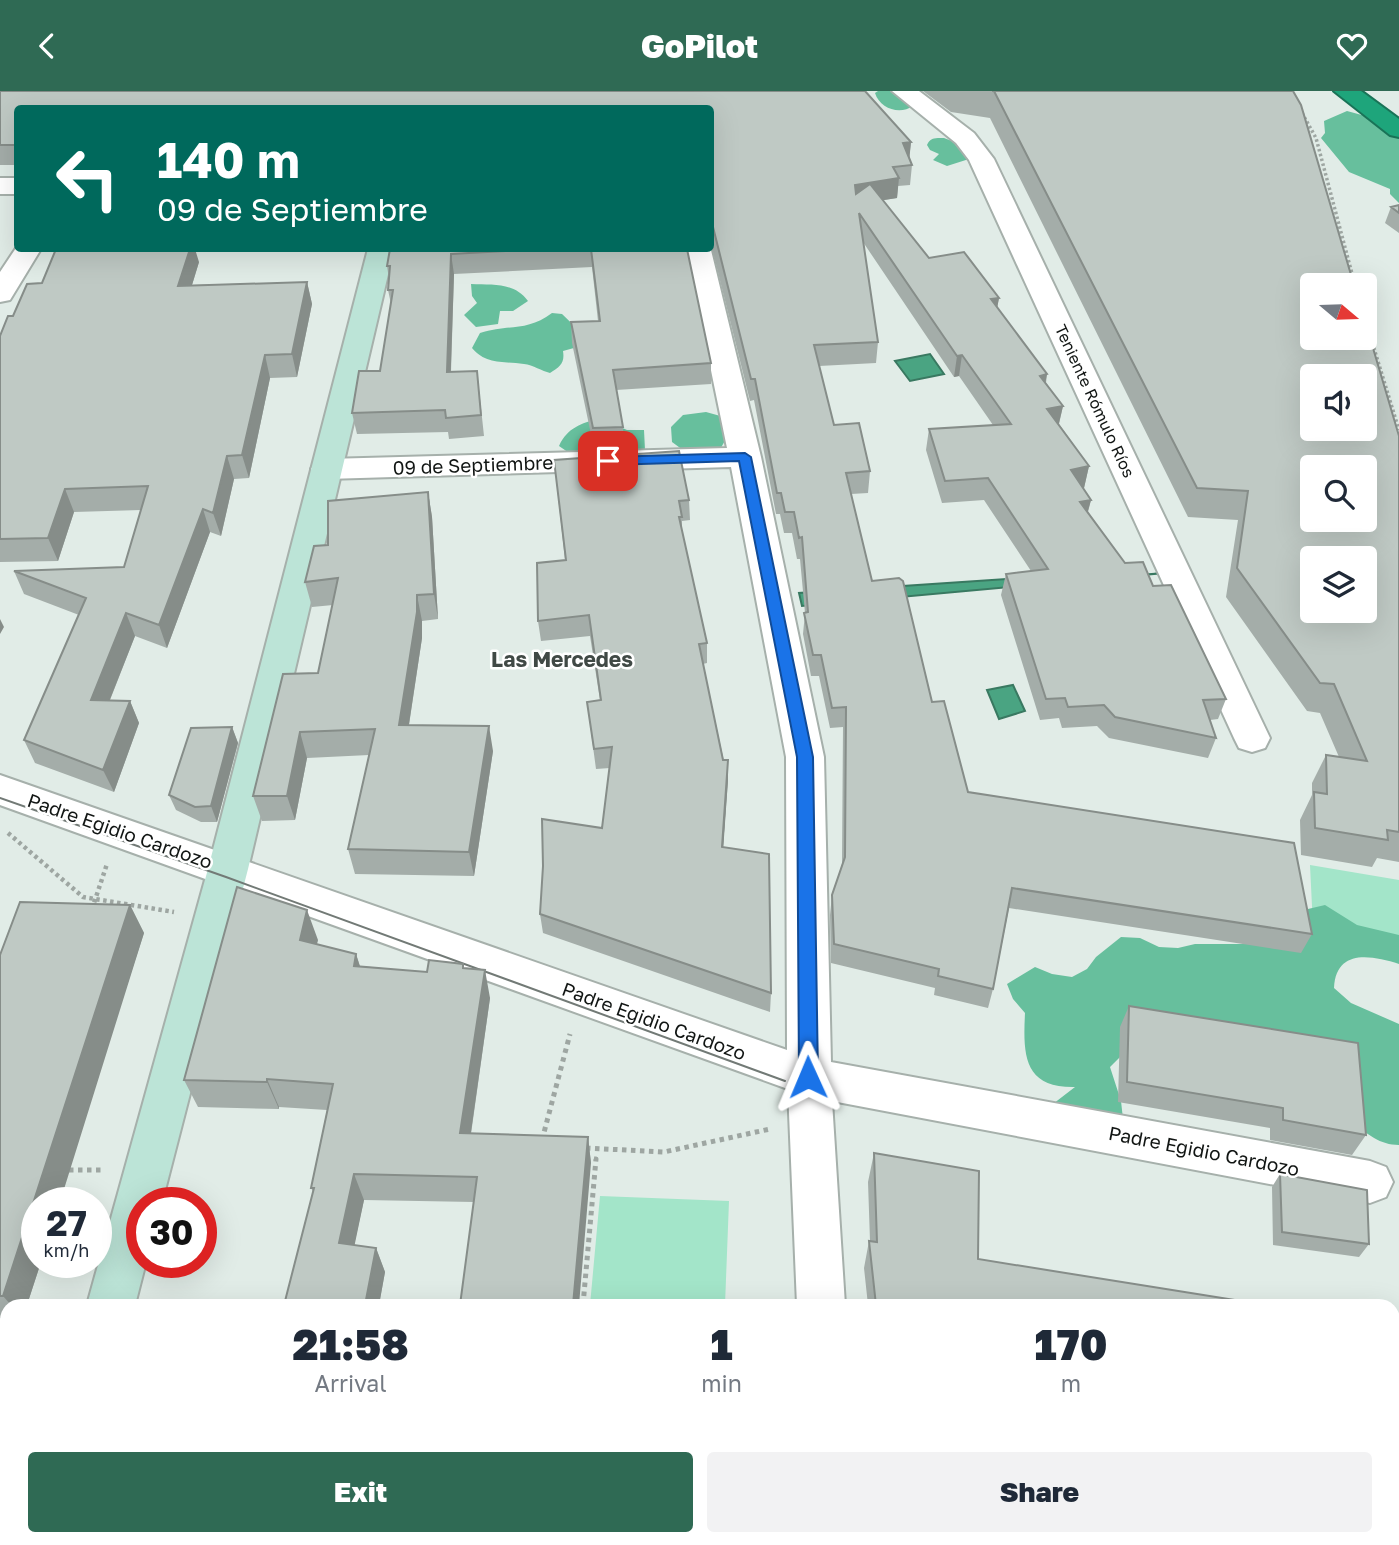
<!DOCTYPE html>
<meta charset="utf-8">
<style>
:root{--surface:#fff;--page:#f2f2f3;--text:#1f2937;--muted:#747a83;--accent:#2f6a54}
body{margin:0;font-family:"Golos Text",sans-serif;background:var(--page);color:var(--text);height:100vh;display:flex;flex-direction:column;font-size:26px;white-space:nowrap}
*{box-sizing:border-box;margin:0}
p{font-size:23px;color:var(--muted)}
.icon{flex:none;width:38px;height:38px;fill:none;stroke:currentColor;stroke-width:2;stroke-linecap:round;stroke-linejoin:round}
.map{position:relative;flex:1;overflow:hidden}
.panel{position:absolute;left:0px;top:1208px;width:1400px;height:247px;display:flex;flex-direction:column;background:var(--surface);border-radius:21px 21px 0 0;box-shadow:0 7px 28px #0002}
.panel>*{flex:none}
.hud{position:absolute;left:14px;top:14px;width:700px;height:147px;border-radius:7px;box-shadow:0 7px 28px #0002;background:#00695c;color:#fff;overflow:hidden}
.needle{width:46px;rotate:109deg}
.buttons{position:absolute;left:1300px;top:182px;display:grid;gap:14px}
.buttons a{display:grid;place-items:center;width:77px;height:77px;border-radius:7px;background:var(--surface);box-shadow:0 7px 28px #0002;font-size:35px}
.speed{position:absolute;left:21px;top:1096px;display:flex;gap:14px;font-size:35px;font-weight:700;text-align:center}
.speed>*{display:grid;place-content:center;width:91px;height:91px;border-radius:50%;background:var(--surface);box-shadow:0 7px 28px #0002;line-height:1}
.speed small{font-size:18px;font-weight:400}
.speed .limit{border:10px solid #d22;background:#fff;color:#111}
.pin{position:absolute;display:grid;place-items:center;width:60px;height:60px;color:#fff;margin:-30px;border-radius:14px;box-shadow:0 4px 10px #0006}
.me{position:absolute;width:77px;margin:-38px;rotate:359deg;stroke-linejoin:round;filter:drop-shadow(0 0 5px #0008)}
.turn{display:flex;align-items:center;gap:24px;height:147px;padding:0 28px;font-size:32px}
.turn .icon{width:91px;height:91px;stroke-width:2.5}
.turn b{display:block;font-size:49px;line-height:60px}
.eta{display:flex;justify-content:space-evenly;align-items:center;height:119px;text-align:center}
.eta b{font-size:42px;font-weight:800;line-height:49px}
.primary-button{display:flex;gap:14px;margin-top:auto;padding:14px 28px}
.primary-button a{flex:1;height:80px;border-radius:7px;background:var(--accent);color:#fff;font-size:28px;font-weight:800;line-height:80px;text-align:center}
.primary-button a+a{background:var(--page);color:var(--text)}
header{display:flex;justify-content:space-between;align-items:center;height:91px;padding:0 28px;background:var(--accent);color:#fff;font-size:32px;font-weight:800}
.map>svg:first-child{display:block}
.green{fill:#a3e5c9}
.forest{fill:#67bf9d}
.water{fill:#4aa482;stroke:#397961;stroke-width:2}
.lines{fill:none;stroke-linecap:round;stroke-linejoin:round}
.street-casing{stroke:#a6b0ab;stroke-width:4}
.secondary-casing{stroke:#a6b0ab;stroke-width:4}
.highway-casing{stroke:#197357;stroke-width:4}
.path-far2{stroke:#9ea6a2;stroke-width:3.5;stroke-dasharray:2.5 2.5;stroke-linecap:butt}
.path-far1{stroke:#9ea6a2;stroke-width:4.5;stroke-dasharray:3.5 3.5;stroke-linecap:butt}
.path{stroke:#9ea6a2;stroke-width:5;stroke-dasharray:4.5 4.5;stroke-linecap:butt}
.street{fill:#fff;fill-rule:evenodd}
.secondary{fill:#bce4d7;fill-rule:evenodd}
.highway{fill:#1ea57b;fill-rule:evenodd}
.tram{stroke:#727a76;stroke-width:2}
.wall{fill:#a4ada9}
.shaded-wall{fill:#868d89}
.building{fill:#bfc9c4;stroke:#868d89;stroke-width:2;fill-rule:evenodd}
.route{fill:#1a73e8;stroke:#114b97;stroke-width:2}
.labels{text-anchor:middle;stroke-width:5;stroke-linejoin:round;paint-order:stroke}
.far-street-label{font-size:16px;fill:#111513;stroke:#fff}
.street-label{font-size:19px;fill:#111513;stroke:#fff}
.neighbourhood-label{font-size:21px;font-weight:bold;fill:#404945;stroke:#fff}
</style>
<header><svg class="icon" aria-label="back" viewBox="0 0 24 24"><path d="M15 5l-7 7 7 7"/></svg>GoPilot<svg class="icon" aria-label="heart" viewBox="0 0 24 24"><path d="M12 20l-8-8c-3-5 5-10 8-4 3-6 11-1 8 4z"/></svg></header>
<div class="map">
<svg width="1399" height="1454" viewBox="0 0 1399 1454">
<rect width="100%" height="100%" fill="#e1ece7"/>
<path class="green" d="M1310,774L1399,789V850L1313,836Z
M600,1105L729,1110L725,1214H590Z"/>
<path class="forest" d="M878,0H907L913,15C900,24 880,18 875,2Z
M1347,20L1369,26L1399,48V112L1390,103V98L1349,81L1321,47L1325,42L1324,30Z
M944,47L960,53L969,68L947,75L933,69L939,63L930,59L927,54C930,46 937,47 944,47Z
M471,193C493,194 514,191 528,210L513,220H500L498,233L476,236L464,224L477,212L472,205Z
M552,222L562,223L592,252L563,260C565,272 560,276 550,282C542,280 533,274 524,273C504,270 486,274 472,257L480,242C509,233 527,241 552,222Z
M706,321L724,326L727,346L718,362H687L672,351L671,336L683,324Z
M599,327L627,339H644L645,359L626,373L581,370L559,355C568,336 581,333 599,327Z
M1325,814L1357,834L1399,844V873C1370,864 1336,858 1334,897L1351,912L1399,933V1054C1380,1054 1367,1043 1353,1031L1123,963L1110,976L1121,1010L1123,1028L1049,1016L1075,996C1023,997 1023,963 1025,922L1013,908L1007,893L1035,876L1052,883L1072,886L1087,878L1096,866L1121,846L1140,847L1159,856L1178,857L1195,853H1257L1308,818Z
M1393,1392L1399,1395V1454H1268L1280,1447H1393Z"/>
<path class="water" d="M930,263L944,283L910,290L895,270Z
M1165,482L802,515L799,502L1082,483L1085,488Z
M1013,594L1025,620L999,628L987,599Z"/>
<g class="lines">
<defs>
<path id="street" d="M892,0H919L974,42L994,68L1270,647L1265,657L1252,661L1239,657L1234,647L969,69L956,52Z
M0,87H18V103H0Z
M18,154V158H41L10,209L0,211V181Z
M710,155L761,366L824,666L831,971L1370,1070L1386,1076L1393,1091L1386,1106L1370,1112L832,1010L845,1214H797L788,998L0,714V684L787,959L786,666L731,376L327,388L316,385L311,378L316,371L327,368L727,357L686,158H710Z
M810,1447H864L865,1454H811Z"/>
<path id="secondary" d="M368,158H394L248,778L162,1111H142V1171H146L135,1214H87L208,778Z
M21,1447H75L73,1454H19Z"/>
<path id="highway" d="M1334,0H1361L1399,28V46L1390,44Z"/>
</defs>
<use href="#street" class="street-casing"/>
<use href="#secondary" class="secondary-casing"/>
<use href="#highway" class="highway-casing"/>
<path class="path-far2" d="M1302,22L1316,47L1355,194
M1365,228L1399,339"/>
<path class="path-far1" d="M8,742L83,806L174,821
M92,818L107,773"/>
<path class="path" d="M542,1049L570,943
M586,1057L664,1061L770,1038
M69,1079H102
M583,1214L596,1068H587"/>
<use href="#street" class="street"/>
<use href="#secondary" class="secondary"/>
<use href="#highway" class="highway"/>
<path class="tram" d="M0,707L226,786L785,990"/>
</g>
<path class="wall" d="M0,0H865L911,51L909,68L912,74L910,94L898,95L897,107L883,109L929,167L964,161L999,207L997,217L1047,283L1046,292L1063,315L1059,333L1089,375L1084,397H1083L1091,409L1088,421L1125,472L1143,471L1153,495L1171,494L1226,608L1218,628L1210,629L1216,647L1208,667L1109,647L1097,635L1062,637L1059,627L1040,629L1001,504L1006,483L1031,480L984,409L942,412L926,359L929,338L993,334L959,285L954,286L863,151L878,251L876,272L819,275L834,334L859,332L870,380L868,402L851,403L872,490L899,487L903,490L932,611L944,610L968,701L1294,752L1312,843L1301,862L1009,817L993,898L988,917L934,904L935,897L831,872L830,824L832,804L842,773L843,636L830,637L819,585H811L803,543L805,522L800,468H797L792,442H784L780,423H776L754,309L750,310L711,153H710V18H18V74H0Z
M923,0H1293L1399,345V771L1377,767L1372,776L1301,764L1300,729L1312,704V692L1326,664L1339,666L1320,622L1307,620L1226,506L1238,429L1188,426L990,27L951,21Z
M1399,114V142L1385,132L1391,116Z
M390,158H687L711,272V293L616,299L623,336L624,357L594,358L572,252L571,231L598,230L592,176L454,183L451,281L477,280L484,345L449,348L448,341L357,343L352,322L380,280L391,213L388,199L389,188L387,175Z
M199,171L192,194L307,191L312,213L297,286L270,287L249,387L234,388L221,445L210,441L167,557L135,545L110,609L130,610L139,632L114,701L35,672L24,649L79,524L24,503L14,480L124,476L141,419L74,421L58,470L0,471V245L13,225L42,192Z
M554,369L689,409L690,429L682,430V439L707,552V572L703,573L728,689L723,756L771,902L770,921L543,842L540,823L602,737L610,677L596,678L587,611L600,609L590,545L541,550L538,530L565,469Z
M428,401L432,426L438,528L422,530V547L409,634L493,660L474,785L355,783L348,758L369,664L307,667L295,729L262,730L253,705L318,582L333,514L312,516L305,491L328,454Z
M232,636L238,652L217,731H201L176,719L169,704Z
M130,814L144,842L37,1171H41L27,1214H7V1227H0V864Z
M318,849L316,853L356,863L360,875L427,881L463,873L464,877L490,907L471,1043L588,1046L591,1072L474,1111L364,1109L354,1154L376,1157L385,1181L379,1214L311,1097L327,1019L279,1016V1018L198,1016L184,989Z
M1129,915L1366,1044L1352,1064L1270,1049V1037L1118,1011L1120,936Z
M874,1062L978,1168L1266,1214H868L864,1177L869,1150H870L868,1091Z
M1280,1083L1369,1153L1359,1166L1273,1154L1272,1096Z
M1393,1235L1399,1236V1351L1393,1350Z
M484,1447H606L608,1454H505Z
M950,1447H1131V1454H951Z"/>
<path class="shaded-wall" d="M911,51L909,71L903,52Z
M899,87L897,107L853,114L855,94Z
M712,132L711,153H710V133Z
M190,158H195L199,171L185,217L178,195Z
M451,163L454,183L450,302L447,281Z
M307,191L312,213L297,286L292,263Z
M999,207L995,228L991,208Z
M265,264L270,287L249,387L242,364Z
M962,264L959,285L954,286L957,265Z
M1047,283L1043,304L1040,285Z
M1063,315L1058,336L1047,318Z
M227,365L234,388L221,445L213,422Z
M1089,375L1084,397L1066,400L1071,379Z
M65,398L74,421L58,470L48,447Z
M428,401L432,426L438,528L434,503Z
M1091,409L1085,430L1080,411Z
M203,418L210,441L167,557L159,534Z
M417,504L422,530V547L405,659L399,634Z
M126,522L135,545L101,631L91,609Z
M0,528L4,536L0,543Z
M130,610L139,632L114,701L103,679Z
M489,635L493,660L474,785L469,761Z
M232,636L238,652L217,731L211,715Z
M300,641L307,667L295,729L287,705Z
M728,669V689L722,775V756Z
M130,814L144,842L60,1111H37V1171H41L27,1214H11L3,1205Z
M307,819L318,849L311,878L300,849Z
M356,863L365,892L354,875Z
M485,879L490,907L467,1069L460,1042Z
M267,988L279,1016V1018L267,991Z
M588,1046L591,1072L579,1214H573Z
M354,1083L364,1109L350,1176L339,1152Z
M376,1157L385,1181L379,1214H365Z
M465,1447H470L471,1454H466Z"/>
<path class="building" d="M0,0H865L911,51L903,52L912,74L893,76L899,87L855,94L856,103L870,93L929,167L964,161L999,207L991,208L1047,283L1040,285L1063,315L1047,318L1089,375L1071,379L1091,409L1080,411L1125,472L1143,471L1153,495L1171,494L1226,608L1203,609L1216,647L1115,626L1104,614L1068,616L1065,607L1046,608L1006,483L1048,478L988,387L945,390L929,338L1011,333L962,264L957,265L859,122L878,251L814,254L834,334L859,332L870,380L846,382L872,490L899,487L903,490L932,611L944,610L968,701L1294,752L1312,843L1012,797L993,898L938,885L939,878L834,853L832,804L845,766L846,616L832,617L821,564H813L804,522L808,521L802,446L799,447L794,421H785L781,402H777L755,288H751L712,132L710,133V18H18V54H0Z
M992,0H1293L1301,14L1354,194H1312V247H1365V230L1399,345V741L1387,739L1388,749L1315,737L1314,701L1327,703L1326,664L1367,670L1334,593L1320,592L1237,477L1248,400L1197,397L994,0ZM1312,285H1365V338H1312ZM1312,376H1365V429H1312ZM1312,467H1365V520H1312Z
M1399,114V122L1391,116Z
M56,158H190L178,195L307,191L292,263L265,264L242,364L227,365L213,422L203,418L159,534L126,522L91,609L130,610L103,679L24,649L86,507L14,480L124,476L148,395L65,398L48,447L0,448V245L8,225H13L27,193L42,192Z
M390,158H545L451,163L447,281L477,280L481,324L446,327L445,319L352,322L359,280H380L393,199H388L390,175H387Z
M591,158H687L711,272L613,279L623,336L593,337L571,231L600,230Z
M679,360L689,409L679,410L682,426H679L707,552L699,553L723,669H728L722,756L769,763L771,902L540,823L543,775L542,728L602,737L612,656L594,658L587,611L601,609L589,524L538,530L537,472L566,469L554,369Z
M428,401L434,503L417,504V521L399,634L489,635L469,761L348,758L375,638L300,641L287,705H253L283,583L318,582L338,487L305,491L314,455L328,454V410Z
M232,636L211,715L195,716L169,704L191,637Z
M237,796L307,819L300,849L356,863L354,875L427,881L429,869L463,873V877L485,879L460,1042L588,1046L573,1214H460L477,1086L354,1083L339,1152L376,1157L365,1214H284L314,1097H311L333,993L267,988V991L184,989Z
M20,811L130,814L3,1205H0V864Z
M1129,915L1358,952L1366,1044L1283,1029V1017L1127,991Z
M874,1062L979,1080L978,1168L1266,1214H876L869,1150L877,1151Z
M1280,1083L1367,1099L1369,1153L1282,1141Z
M1393,1235L1399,1236V1325L1393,1324Z
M76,1447H465L466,1454H75Z
M531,1447H606L608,1454H551Z
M963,1447H1131V1454H964Z"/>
<path class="route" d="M745,362L751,366L813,666L818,986L815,991L808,994L802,991L799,986L797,666L739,370L608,374L602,370L608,366Z"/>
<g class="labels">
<g class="far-street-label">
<text transform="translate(1095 310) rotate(65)" y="6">Teniente Rómulo Ríos</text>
</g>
<g class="street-label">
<text transform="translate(473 374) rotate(-2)" y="7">09 de Septiembre</text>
<text transform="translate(120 740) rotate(19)" y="7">Padre Egidio Cardozo</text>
<text transform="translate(654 930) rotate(20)" y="7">Padre Egidio Cardozo</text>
<text transform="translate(1204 1060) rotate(11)" y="7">Padre Egidio Cardozo</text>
</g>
<g class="neighbourhood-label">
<text x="562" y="576">Las Mercedes</text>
</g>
</g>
</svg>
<div class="buttons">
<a><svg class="needle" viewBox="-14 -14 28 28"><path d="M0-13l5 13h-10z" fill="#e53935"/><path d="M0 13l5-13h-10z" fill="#747a83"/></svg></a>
<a><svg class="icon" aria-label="sound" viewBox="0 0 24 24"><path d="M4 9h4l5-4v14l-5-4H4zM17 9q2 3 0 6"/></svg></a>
<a><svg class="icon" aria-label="search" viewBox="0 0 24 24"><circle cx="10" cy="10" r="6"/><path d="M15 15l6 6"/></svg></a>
<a><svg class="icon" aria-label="layers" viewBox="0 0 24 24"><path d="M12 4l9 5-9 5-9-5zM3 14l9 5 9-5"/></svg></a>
</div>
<div class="speed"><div>27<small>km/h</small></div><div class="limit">30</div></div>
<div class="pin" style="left:608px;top:370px;background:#d93025"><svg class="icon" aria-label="arrive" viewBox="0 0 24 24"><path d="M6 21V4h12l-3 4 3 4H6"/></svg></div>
<svg class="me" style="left:808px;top:986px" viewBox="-20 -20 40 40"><path d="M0-17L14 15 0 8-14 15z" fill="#1a73e8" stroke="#fff" stroke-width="4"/></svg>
<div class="hud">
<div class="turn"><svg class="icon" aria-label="left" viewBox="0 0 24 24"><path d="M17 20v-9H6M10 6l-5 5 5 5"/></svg><div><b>140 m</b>09 de Septiembre</div></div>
</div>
<section class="panel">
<div class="eta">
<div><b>21:58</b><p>Arrival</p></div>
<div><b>1</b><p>min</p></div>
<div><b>170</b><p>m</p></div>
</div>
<div class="primary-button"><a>Exit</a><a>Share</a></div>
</section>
</div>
